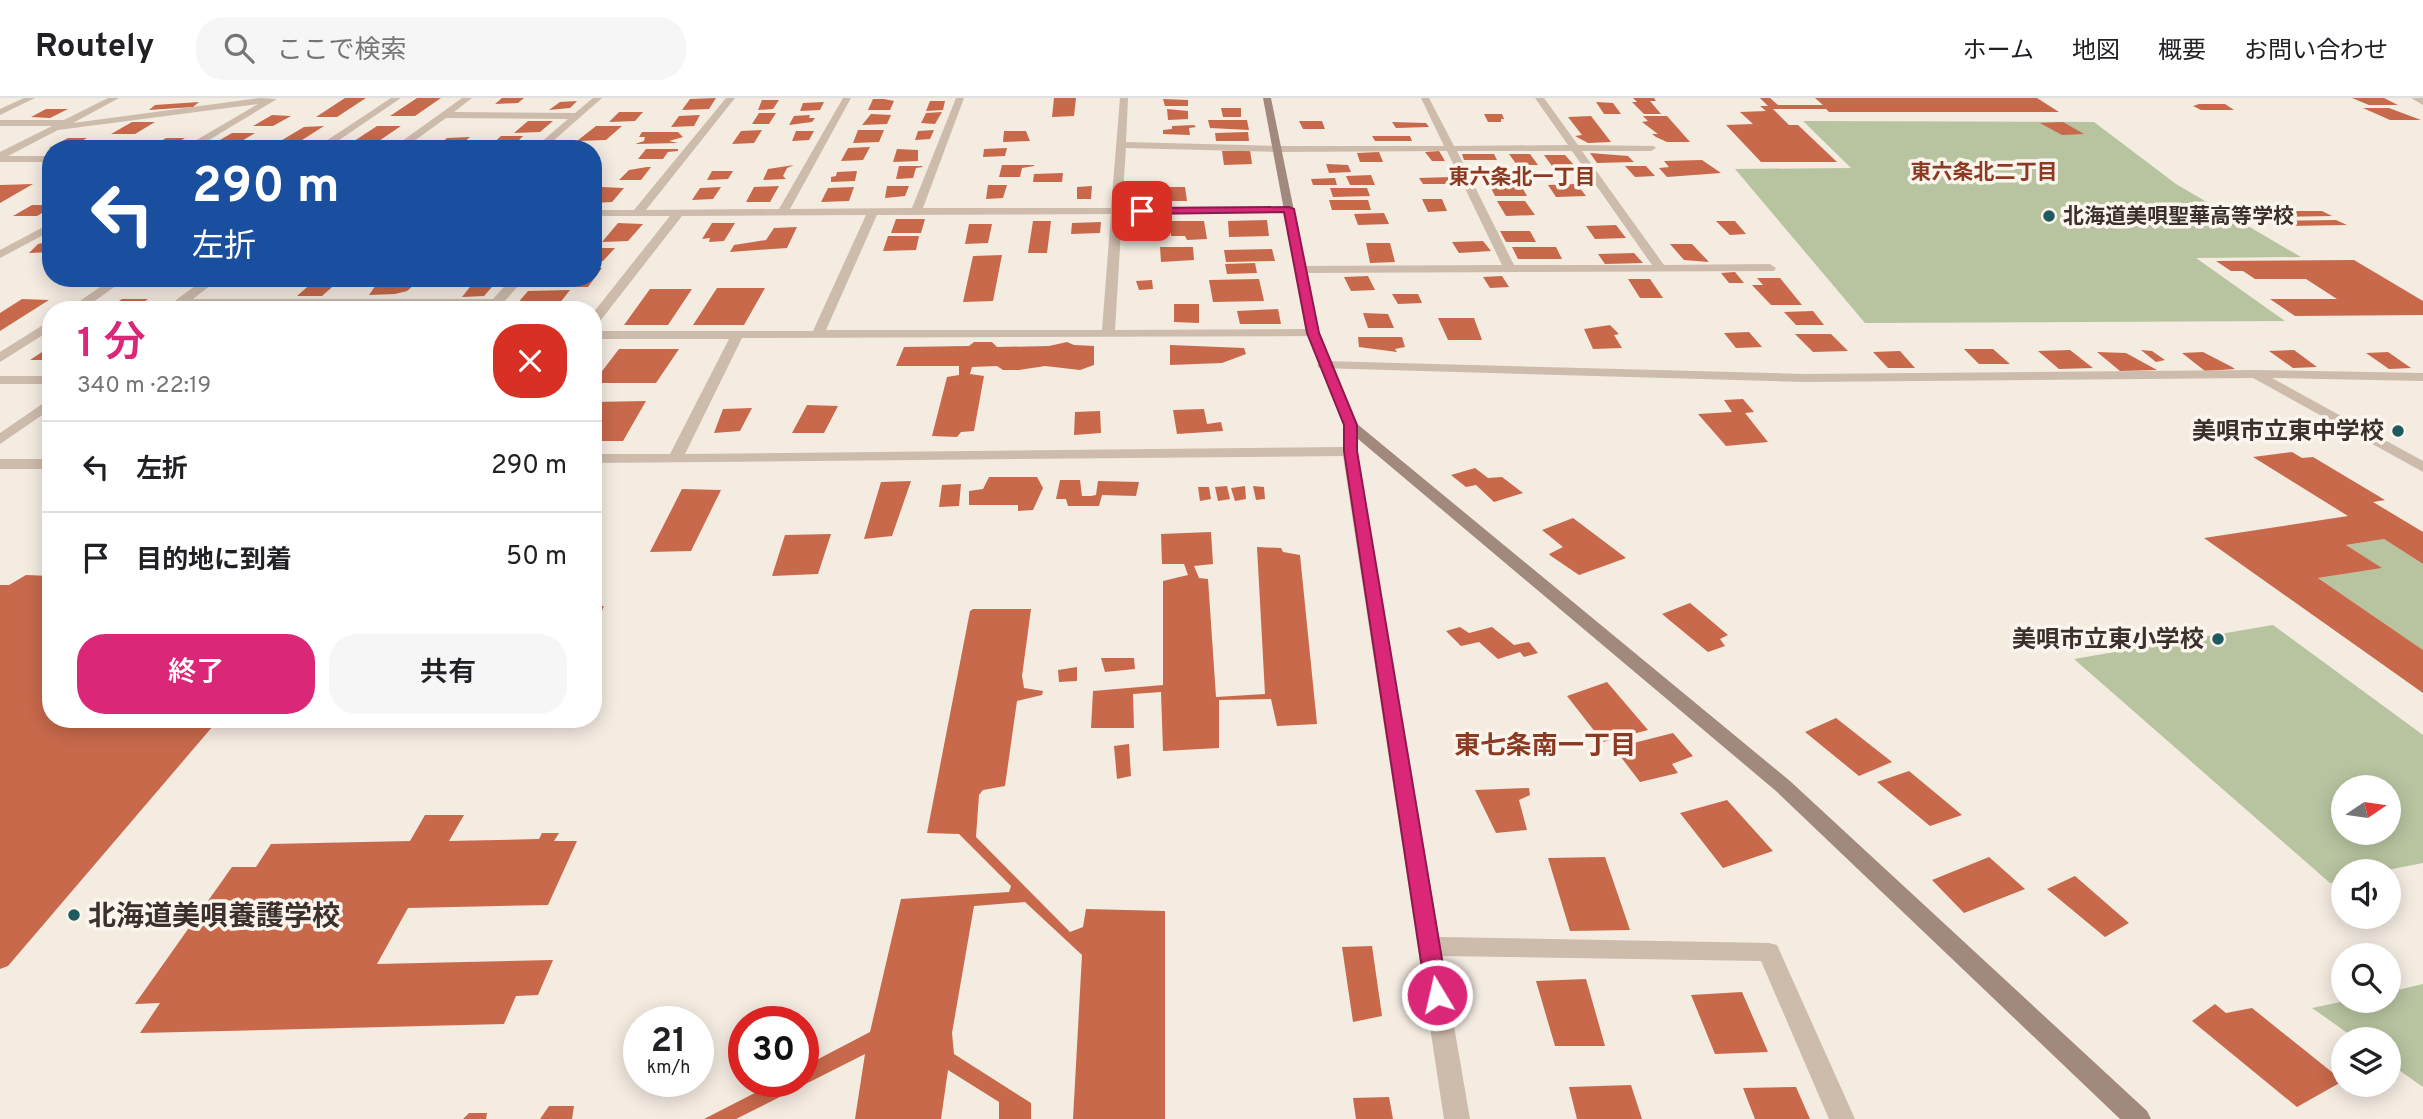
<!DOCTYPE html>
<html lang="ja">
<meta charset="utf-8">
<style>
:root{--surface:#fff;--page:#f6f6f6;--text:#202124;--muted:#757577;--line:#e0e0e0;--accent:#db2777}
body{margin:0;font-family:Overpass,"Noto Sans JP",sans-serif;background:var(--page);color:var(--text);height:100vh;display:flex;flex-direction:column;font-size:26px;white-space:nowrap}
*{box-sizing:border-box;margin:0}
p{font-size:23px;color:var(--muted)}
.icon{flex:none;width:38px;height:38px;fill:none;stroke:currentColor;stroke-width:2;stroke-linecap:round;stroke-linejoin:round}
.map{position:relative;flex:1;overflow:hidden}
.details{position:absolute;left:42px;top:203px;width:560px;height:427px;display:flex;flex-direction:column;background:var(--surface);border-radius:28px;box-shadow:0 4px 18px #0003}
.details>*{flex:none}
.banner{position:absolute;left:42px;top:42px;width:560px;height:147px;border-radius:28px;box-shadow:0 4px 18px #0003;background:#1a4fa0;color:#fff;overflow:hidden}
.needle{width:46px;rotate:77deg}
.tools{position:absolute;left:2331px;top:677px;display:grid;gap:14px}
.tools a{display:grid;place-items:center;width:70px;height:70px;border-radius:50%;background:var(--surface);box-shadow:0 4px 18px #0003;font-size:35px}
.speed{position:absolute;left:623px;top:908px;display:flex;gap:14px;font-size:35px;font-weight:700;text-align:center}
.speed>*{display:grid;place-content:center;width:91px;height:91px;border-radius:50%;background:var(--surface);box-shadow:0 4px 18px #0003;line-height:1}
.speed small{font-size:18px;font-weight:400}
.speed .limit{border:10px solid #d22;background:#fff;color:#111}
.pin{position:absolute;display:grid;place-items:center;width:60px;height:60px;color:#fff;margin:-30px;border-radius:14px;box-shadow:0 4px 10px #0006}
.me{position:absolute;width:77px;margin:-38px;rotate:351deg;stroke-linejoin:round;filter:drop-shadow(0 0 5px #0008)}
.turn{display:flex;align-items:center;gap:24px;height:147px;padding:0 35px;font-size:32px}
.turn .icon{width:91px;height:91px;stroke-width:2.5}
.turn b{display:block;font-size:49px;line-height:60px}
.round{display:grid;place-items:center;flex:none;width:74px;height:74px;border-radius:28px;background:var(--page)}
.overview{display:flex;align-items:center;justify-content:space-between;height:119px;padding:0 35px}
h1{font-size:42px;font-weight:600;line-height:52px;color:var(--accent)}
.action{display:flex;gap:14px;margin-top:auto;padding:14px 35px}
.action a{flex:1;height:80px;border-radius:28px;background:var(--accent);color:#fff;font-size:28px;font-weight:600;line-height:80px;text-align:center}
.action a+a{background:var(--page);color:var(--text)}
ul{padding:0;list-style:none}
li{display:flex;align-items:center;gap:21px;height:91px;padding:0 35px;border-top:2px solid var(--line)}
li div{flex:1}
li b{display:block;font-size:26px}
li em{font-style:normal}
header{display:flex;align-items:center;gap:42px;box-sizing:border-box;height:98px;padding:0 35px;background:var(--surface);border-bottom:2px solid var(--line)}
header strong{font-size:33px}
nav{display:flex;gap:38px;margin-inline-start:auto;font-size:24px}
.search{width:490px;height:63px;background:var(--page);display:flex;align-items:center;gap:18px;box-sizing:border-box;padding:0 24px;border-radius:28px;color:var(--muted);font-size:26px}
.map>svg:first-child{display:block}
.green{fill:#b8c4a0;fill-rule:evenodd}
.building{fill:#c8694b}
.lines{fill:none;stroke-linecap:round;stroke-linejoin:round}
.street{fill:#cdbbac;fill-rule:evenodd}
.secondary{fill:#a18a7d;fill-rule:evenodd}
.route{fill:#db2777;stroke:#8e194d;stroke-width:2}
.poi-dot{fill:#1f5a5e;stroke:#fbf5ee;stroke-width:2.5}
.labels{text-anchor:middle;stroke-width:7;stroke-linejoin:round;paint-order:stroke}
.far-neighbourhood-label{font-size:21px;font-weight:bold;fill:#8c3b22;stroke:#fbf5ee}
.far-poi-label{font-size:21px;font-weight:bold;fill:#3b302b;stroke:#fbf5ee;text-anchor:start}
.poi-label{font-size:24px;font-weight:bold;fill:#3b302b;stroke:#fbf5ee;text-anchor:end}
.neighbourhood-label{font-size:26px;font-weight:bold;fill:#8c3b22;stroke:#fbf5ee}
.near-poi-label{font-size:28px;font-weight:bold;fill:#3b302b;stroke:#fbf5ee;text-anchor:start}
</style>
<header>
<strong>Routely</strong>
<div class="search"><svg class="icon" aria-label="search" viewBox="0 0 24 24"><circle cx="10" cy="10" r="6"/><path d="M15 15l6 6"/></svg>ここで検索</div>
<nav><a>ホーム</a><a>地図</a><a>概要</a><a>お問い合わせ</a></nav>
</header>
<div class="map">
<svg width="2423" height="1021" viewBox="0 0 2423 1021">
<rect width="100%" height="100%" fill="#f4ebe1"/>
<path class="green" d="M1803,23L2094,24L2176,86L2301,159L2196,160L2285,223L1865,225L1735,71L1851,70Z
M2384,441L2423,466V552L2318,480L2381,470L2346,447Z
M2273,527L2423,637V765L2382,773L2343,774V782L2330,785L2074,561ZM2343,690H2389V735H2343Z
M2423,886V989L2389,965V942L2356,941L2312,910L2345,903H2389V894Z"/>
<path class="building" d="M345,0H366L337,19H316Z
M417,0H441L415,18H390Z
M502,0H524L518,5L495,6Z
M716,0L709,11L682,12L690,1Z
M1054,0H1076L1074,18L1052,19Z
M1633,0H1654L1656,3H1650L1661,16H1644L1632,4H1637Z
M1760,0H1770L1778,7H1823L1815,0H2037L2059,14H1829L1826,11H1773L1789,27H1798L1837,64H1761L1726,27L1753,26L1740,14L1766,13L1760,8H1768Z
M2352,0H2384L2398,7H2369Z
M873,1H884L894,3L890,12H868Z
M1163,1L1188,2V8H1165Z
M762,2H779L773,11L758,12Z
M577,3L570,10L549,12L560,4Z
M930,3H945L943,12L926,13Z
M199,4L193,9L149,12L155,7Z
M824,4L820,12L800,13L803,5Z
M1596,4L1613,5L1621,16H1604Z
M2199,6H2225L2234,12H2201L2193,8Z
M1221,10H1241V19H1223Z
M2363,10H2389L2421,22H2390Z
M46,11H68L50,20L31,19Z
M1167,11L1188,13V21L1168,22Z
M619,14H643L635,23L609,24Z
M942,14L935,26L921,25L926,15Z
M759,15H776L769,26H752Z
M871,16L891,17L887,26L862,27Z
M1484,16H1502L1504,21H1501V24H1488Z
M272,17L291,18L273,28H253Z
M700,17L694,28L671,29L679,18Z
M810,17L809,20H815L812,24L789,27L794,18Z
M1591,18L1611,44L1588,45L1575,38L1582,37L1568,19Z
M1643,18H1667L1690,44H1667L1656,39L1652,36H1658L1642,24L1648,23Z
M1208,22H1247L1249,32L1210,30Z
M528,23H553L540,34L514,35Z
M1299,23H1322L1325,31H1303Z
M132,24H155L135,36H111Z
M1392,24L1426,25L1429,29L1396,30Z
M2063,24L2084,36L2062,37L2040,25Z
M1194,27L1196,29L1189,30L1190,37L1163,36V32L1172,31V28Z
M324,28L288,51H267L304,29Z
M377,28H401L367,51H342Z
M596,28H622L606,42L577,43Z
M762,32L754,45L732,46L741,33Z
M858,32H884L879,44L853,45Z
M934,32L930,41L915,42L918,33Z
M796,33H814L809,42L792,43Z
M1004,33H1026L1030,43L1003,44Z
M642,34H678L683,39L669,43L678,45L635,46L644,43L645,39H639Z
M1248,34L1249,43H1216L1215,35Z
M232,35H255L237,46H213Z
M501,38H523L511,50H488Z
M1372,38H1410L1412,43H1375Z
M470,39L457,50H435L447,40Z
M68,40H87L69,50H49Z
M166,40H185L167,51H148Z
M133,42L119,51L97,50L110,43Z
M870,49L863,62L841,63L848,50Z
M1007,50L1005,58L983,59L984,51Z
M646,51H678V53L668,54L663,61H638Z
M897,51L918,52V63L893,64Z
M1250,52L1252,66L1224,67L1222,53Z
M1439,53L1445,63H1432L1425,54Z
M1379,54L1383,64H1360L1357,55Z
M1590,55L1628,58L1634,64L1597,65Z
M1462,56H1494L1497,62H1464Z
M1509,56H1530L1538,67H1517Z
M1544,57H1565L1574,67L1552,68Z
M1702,62L1721,75L1667,79L1659,70L1669,69L1664,63Z
M1326,66L1348,67L1351,74L1329,75Z
M794,67L787,70L783,78L786,81L763,82L768,71Z
M1002,67H1034V68L1022,70L1020,79H999Z
M899,68H922L923,69L916,70L913,80L896,81Z
M1625,68H1646L1655,78L1635,79Z
M647,69H651L641,82H619L629,72Z
M712,73H733L728,81L707,82Z
M857,73L855,83L831,84V79L836,78L837,74Z
M1063,75L1062,84H1033L1034,76Z
M1371,77L1375,87H1350L1346,78Z
M1451,79L1455,86H1423L1419,80Z
M1335,80L1337,87H1313L1311,81Z
M1488,84H1519L1527,98H1495Z
M33,86L0,105V87Z
M1577,86L1586,98L1556,99L1548,87Z
M988,87H1007L1003,100L986,101Z
M779,88L770,104H746L754,89Z
M887,88H909L905,98L885,100Z
M1092,88L1091,101H1077V89Z
M601,89L624,90L612,104L593,105V98Z
M721,89L713,101L692,102L700,90Z
M854,89L849,103L821,104L828,90Z
M1159,89H1185L1187,103H1160Z
M1330,90H1367L1370,98L1333,99Z
M1422,101H1442L1447,113L1428,114Z
M1329,102H1368L1371,112H1332Z
M1497,103H1525L1535,117L1506,118Z
M32,107H51V110L37,118H13Z
M2259,113H2322L2332,118L2269,119Z
M1384,115L1389,126L1358,127L1354,116Z
M896,121H925L921,135H891Z
M1267,122L1269,138L1229,139L1228,123Z
M2336,122L2347,127L2285,128L2274,123Z
M1033,123H1051L1047,155H1028Z
M1170,123H1204L1207,141L1187,142L1185,138H1171Z
M1716,123H1735L1746,136L1730,137Z
M1101,124L1100,135L1071,136L1072,125Z
M618,125L643,126L628,143L602,144Z
M712,125H735L724,143L709,144L710,140L702,141Z
M969,126H992L988,145L965,146Z
M1616,127L1626,140L1595,141L1586,128Z
M797,129L787,150L730,154L734,147L766,142L774,130Z
M1136,129H1156L1162,142L1138,143Z
M1500,133H1530L1536,144H1506Z
M888,138H919L916,152L883,153Z
M51,143V154L29,155L38,146Z
M1483,143L1491,153L1459,155L1452,144Z
M1366,145H1390L1395,164L1370,165Z
M1670,146H1692L1709,164L1684,162Z
M1160,149H1193L1194,162L1161,164Z
M1512,149H1556L1562,161H1518Z
M597,150H615L603,163H593Z
M1272,151L1275,163L1226,164L1224,152Z
M1634,155L1643,165L1605,166L1598,156Z
M1002,157L993,203L963,204L973,158Z
M2354,162L2423,203V217L2295,218L2270,201H2337L2306,181H2255L2243,173H2231L2216,163Z
M1255,165L1257,175L1227,176L1225,166Z
M593,170H602L588,189H559L566,180H593Z
M1735,174L1744,185H1729L1721,175Z
M1368,178L1375,192L1351,193L1344,179Z
M1502,178L1509,189L1490,190L1483,179Z
M477,180H500L484,198L462,199Z
M1757,180H1780L1802,207H1771L1752,187H1763Z
M1259,181L1264,203L1213,204L1209,182Z
M1628,181H1650L1663,200H1640Z
M1152,182L1153,191L1139,192L1136,183Z
M314,183H339L322,198H297Z
M404,183L402,186L414,187L407,193L395,196L369,197L376,187Z
M717,190H765L744,227H693Z
M650,191H692L668,227H624Z
M570,192L559,206L516,207L528,193Z
M1392,196H1418L1422,205L1398,206Z
M22,201L49,202L0,233V215Z
M122,201H148L132,212H105Z
M1174,206H1199V225L1174,224Z
M1278,211L1281,226H1240L1237,213Z
M1813,213L1824,227H1796L1784,214Z
M1363,215L1388,216L1394,230H1368Z
M1438,220H1474L1482,242H1448Z
M1610,227L1619,236L1614,237L1622,250L1593,251L1584,231Z
M1749,234L1762,249L1736,250L1724,235Z
M1795,236H1831L1848,253L1813,254Z
M1358,239H1402L1405,249L1395,251L1397,254L1359,249Z
M974,244H992L997,249L1049,248L1067,244L1074,247L1094,248V267L1080,272L1045,268L1019,272H1003L997,268L972,269L970,276L984,278L974,333L961,334L957,339L932,338L947,279L959,277V268H896L904,249L969,248Z
M1170,247L1244,250L1246,256L1222,265L1170,267Z
M51,248V262H30Z
M619,251H679L656,285H593Z
M1964,251H1993L2010,266H1979Z
M2070,252L2093,270L2059,271L2038,253Z
M2141,252L2152,253L2165,262L2156,264Z
M2294,252L2317,269L2293,270L2269,253Z
M1900,253L1915,270H1888L1873,254Z
M2097,254L2126,255L2157,272L2120,273Z
M2203,254L2232,269L2235,271L2205,273L2182,255Z
M2388,254L2411,270L2389,271L2366,255Z
M1743,301L1754,314L1745,315L1768,344L1726,348L1698,316L1732,314L1724,302Z
M646,303L623,343H593V304Z
M807,307L838,308L824,335H792Z
M752,310L740,333L714,335L723,311Z
M1204,311L1207,326L1221,324L1223,333L1177,336L1173,312Z
M1100,313L1101,335L1074,337L1075,314Z
M2292,354L2302,360L2313,359L2385,402L2373,404L2423,434V466L2384,441L2346,447L2382,470L2318,480L2423,552V595L2204,440L2348,418L2253,359Z
M1475,370L1488,380L1502,379L1523,395L1494,404L1476,387L1466,389L1451,377Z
M989,379H1037L1043,390L1033,412L1018,413V407H969V393L983,391Z
M1060,382H1080L1082,398H1091L1096,397L1098,383L1139,384L1136,398L1102,397L1099,408H1068L1066,401H1056Z
M911,383L892,438L864,441L881,384Z
M961,386L959,408L939,409L942,387Z
M1227,388L1230,401L1218,403L1215,389Z
M1245,388L1246,401L1235,403L1231,390Z
M1253,388L1264,389L1265,401L1256,402Z
M1198,389H1209L1211,401L1200,403Z
M682,391L721,392L691,453L650,454Z
M1573,420L1626,460L1579,477L1551,458L1549,456L1563,449L1542,432Z
M1211,434L1213,466L1194,468L1199,480L1208,481L1216,599L1265,596L1257,449L1281,450L1283,454L1300,457L1317,626L1277,628L1271,601L1219,602V650L1163,653L1161,594L1133,596L1134,630H1091L1093,593L1163,587V483L1188,477L1184,466H1162L1161,436Z
M831,436L818,476L772,478L785,437Z
M26,477L51,478V621H219L8,868L0,871V487H9Z
M1690,505L1728,537L1720,541L1725,548L1708,554L1662,516Z
M593,508H604L593,532Z
M973,511H1031L1022,578L1024,590L1043,593L1042,597L1017,603L1005,688L983,692L979,697L976,739L1070,834L1083,829L1086,811L1165,813V1021H1073L1082,857L1025,804L974,808L952,935L954,956L1031,1005V1021H999V1004L948,972L941,1021H855L865,956L736,1021H704L776,984H803V969L870,934L901,801L1009,794L1011,788L959,736L927,735L970,513Z
M1460,529L1469,535L1492,529L1514,547L1529,544L1538,555L1524,559L1520,554L1498,561L1479,544L1461,548L1446,533Z
M1101,560H1134L1135,571L1105,574Z
M1077,569V583L1059,584L1058,572Z
M1607,584L1648,632L1603,644L1567,598Z
M1836,620L1892,664L1859,678L1805,634Z
M1673,635L1693,658L1672,666L1678,675L1640,684L1614,650Z
M1129,646L1131,678L1117,681L1114,648Z
M1909,673L1962,717L1930,728L1877,684Z
M1529,690L1530,697L1519,702L1527,732L1496,735L1475,692Z
M1727,702L1773,753L1723,770L1680,715Z
M425,717H464L449,743L539,741L542,735H559L554,743H577L548,807L408,810L377,866L553,862L538,897L516,898L504,926L140,935L160,905L135,906L232,769H256L271,746L410,743Z
M1605,759L1630,832L1570,833L1548,760Z
M1989,759L2025,791L1964,815L1932,782Z
M2075,778L2129,825L2105,839L2047,791Z
M1372,848L1382,918L1353,924L1342,849Z
M1586,881L1605,948H1555L1536,883Z
M1742,894L1768,954L1715,956L1691,897Z
M2215,906L2226,915L2252,910L2343,983L2297,1009L2192,923Z
M1631,987L1642,1021H1577L1569,989Z
M1796,989L1810,1021H1755L1743,990Z
M1389,999L1393,1021H1356L1353,1000Z
M549,1008H574L572,1021H540Z
M469,1015H487L486,1021H463Z"/>
<g class="lines">
<path class="street" d="M24,0H35L0,17V11Z
M108,0H119L73,25L260,0L277,1L194,51H181L258,6L58,32L8,58H51V64H0V54L52,28H0V22H64Z
M391,0H401L326,51H314Z
M462,0H472L454,14L575,15L593,0H602L544,51H533L568,21L446,20L403,51H391Z
M726,0H735L646,112L779,111L843,0H851L790,111L912,110L956,0H964L923,110H1111L1120,0H1128L1126,44L1278,48H1444L1421,0H1429L1454,48L1568,47L1535,0H1544L1578,47L1654,48L1656,50L1651,53H1582L1664,167L1770,166L1776,170L1774,173L1300,175L1294,171L1296,168L1502,167L1447,53L1278,54L1126,50L1122,109H1289L1294,112L1289,115L1122,116L1115,232L1313,231L1319,235L1318,238L742,240L685,356L1343,349L1345,324H1355L1357,353L1439,839L1769,845L1777,847L1855,1021H1829L1761,863L1442,858L1470,1021H1444L1343,358L593,365V356H670L729,241H593V233H813L866,117L682,118L597,227L593,228V215L670,118H593V112H634ZM1457,53H1572L1652,167H1514ZM1111,116L1102,232H826L877,117Z
M2411,0H2423V7Z
M51,125V133L0,160V152Z
M113,180H127L82,212H67Z
M206,180H220L193,201H493L512,180H525L497,212H484L486,209L176,208V202Z
M51,222V232L0,264V254Z
M1324,263L1804,276L2255,272L2423,275V283L2272,280L2423,363V374L2253,280L1804,284L1319,270L1317,267Z
M0,278H51V286H0Z
M51,300V311L0,346V335Z
M0,361H51V371H0Z"/>
<path class="secondary" d="M1263,0H1271L1319,235L1356,325L1790,683L2147,1013L2151,1021H2120L1776,693L1345,330L1307,235Z"/>
</g>
<path class="route" d="M1289,109L1294,111L1319,235L1357,327V353L1448,897L1445,904L1437,907L1430,904L1426,897L1344,353V327L1307,235L1284,114L1142,116L1137,113L1142,110Z"/>
<g class="poi-dot">
<circle cx="2049" cy="118" r="7"/>
<circle cx="2398" cy="333" r="7"/>
<circle cx="2218" cy="541" r="7"/>
<circle cx="74" cy="817" r="7"/>
</g>
<g class="labels">
<g class="far-neighbourhood-label">
<text x="1984" y="81">東六条北二丁目</text>
<text x="1522" y="86">東六条北一丁目</text>
</g>
<g class="far-poi-label">
<text x="2063" y="125">北海道美唄聖華高等学校</text>
</g>
<g class="poi-label">
<text x="2384" y="341">美唄市立東中学校</text>
<text x="2204" y="549">美唄市立東小学校</text>
</g>
<g class="neighbourhood-label">
<text x="1545" y="656">東七条南一丁目</text>
</g>
<g class="near-poi-label">
<text x="88" y="827">北海道美唄養護学校</text>
</g>
</g>
</svg>
<div class="tools">
<a><svg class="needle" viewBox="-14 -14 28 28"><path d="M0-13l5 13h-10z" fill="#e53935"/><path d="M0 13l5-13h-10z" fill="#757577"/></svg></a>
<a><svg class="icon" aria-label="sound" viewBox="0 0 24 24"><path d="M4 9h4l5-4v14l-5-4H4zM17 9q2 3 0 6"/></svg></a>
<a><svg class="icon" aria-label="search" viewBox="0 0 24 24"><circle cx="10" cy="10" r="6"/><path d="M15 15l6 6"/></svg></a>
<a><svg class="icon" aria-label="layers" viewBox="0 0 24 24"><path d="M12 4l9 5-9 5-9-5zM3 14l9 5 9-5"/></svg></a>
</div>
<div class="speed"><div>21<small>km/h</small></div><div class="limit">30</div></div>
<div class="pin" style="left:1142px;top:113px;background:#d93025"><svg class="icon" aria-label="arrive" viewBox="0 0 24 24"><path d="M6 21V4h12l-3 4 3 4H6"/></svg></div>
<svg class="me" style="left:1437px;top:897px" viewBox="-20 -20 40 40"><circle r="17" fill="#db2777" stroke="#fff" stroke-width="3"/><path d="M0-11L8 9 0 5-8 9z" fill="#fff"/></svg>
<div class="banner">
<div class="turn"><svg class="icon" aria-label="left" viewBox="0 0 24 24"><path d="M17 20v-9H6M10 6l-5 5 5 5"/></svg><div><b>290 m</b>左折</div></div>
</div>
<section class="details">
<div class="overview"><div><h1>1 分</h1><p>340 m · 22:19</p></div><a class="round" style="background:#d93025;color:#fff"><svg class="icon" aria-label="close" viewBox="0 0 24 24"><path d="M6 6l12 12M18 6L6 18"/></svg></a></div>
<ul>
<li><svg class="icon" aria-label="left" viewBox="0 0 24 24"><path d="M17 20v-9H6M10 6l-5 5 5 5"/></svg><div><b>左折</b></div><em>290 m</em></li>
<li><svg class="icon" aria-label="arrive" viewBox="0 0 24 24"><path d="M6 21V4h12l-3 4 3 4H6"/></svg><div><b>目的地に到着</b></div><em>50 m</em></li>
</ul>
<div class="action"><a>終了</a><a>共有</a></div>
</section>
</div>
